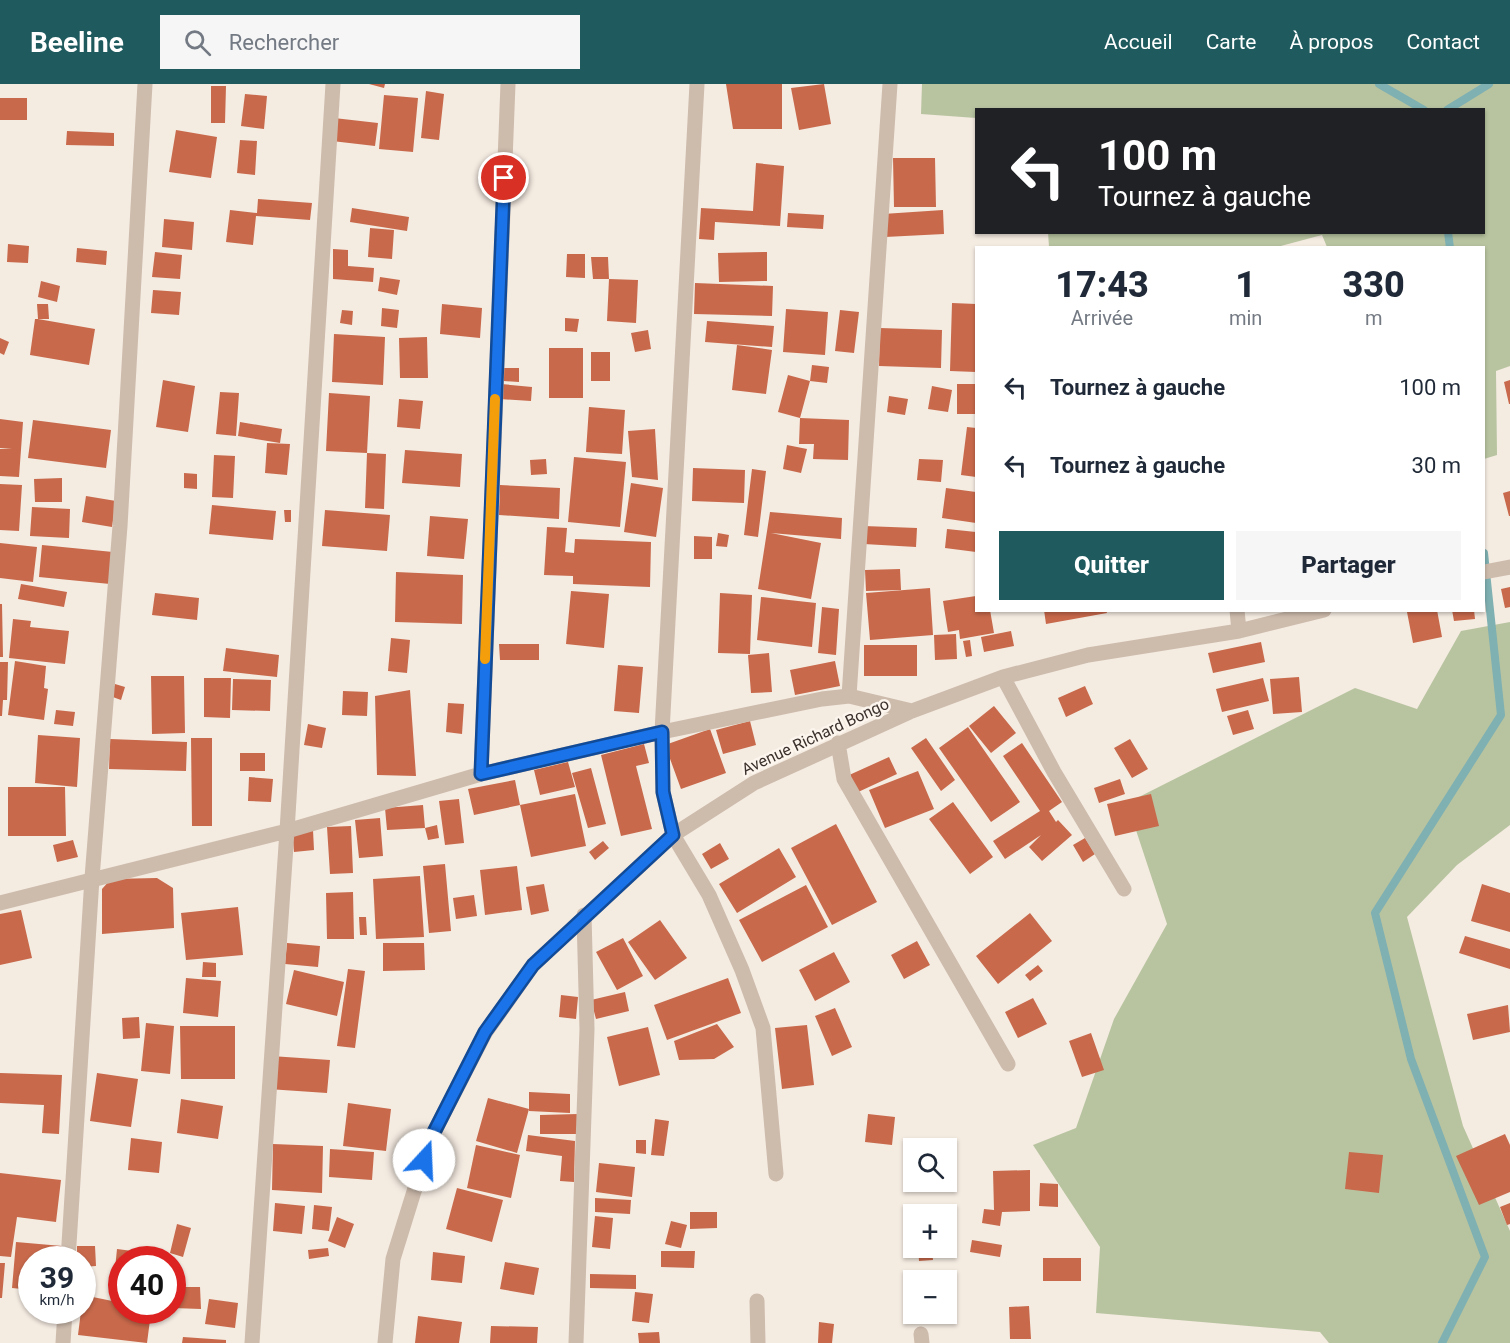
<!DOCTYPE html>
<html lang="fr">
<meta charset="utf-8">
<style>
:root{--surface:#fff;--page:#f6f6f7;--text:#1f2937;--muted:#747a83;--accent:#1f5a5e}
body{margin:0;font-family:Roboto,sans-serif;background:var(--page);color:var(--text);height:100vh;display:flex;flex-direction:column;font-size:22px;white-space:nowrap}
*{box-sizing:border-box;margin:0}
p{font-size:20px;color:var(--muted)}
.icon{flex:none;width:33px;height:33px;fill:none;stroke:currentColor;stroke-width:2;stroke-linecap:round;stroke-linejoin:round}
.map{position:relative;flex:1;overflow:hidden}
.sheet{position:absolute;left:975px;top:162px;width:510px;height:366px;display:flex;flex-direction:column;background:var(--surface);border-radius:0px;box-shadow:0 2px 4px #0004}
.sheet>*{flex:none}
.guide{position:absolute;left:975px;top:24px;width:510px;height:126px;border-radius:0px;box-shadow:0 2px 4px #0004;background:#202124;color:#fff;overflow:hidden}
.tools{position:absolute;left:903px;top:1054px;display:grid;gap:12px}
.tools a{display:grid;place-items:center;width:54px;height:54px;border-radius:0px;background:var(--surface);box-shadow:0 2px 4px #0004;font-size:30px}
.speed{position:absolute;left:18px;top:1162px;display:flex;gap:12px;font-size:30px;font-weight:700;text-align:center}
.speed>*{display:grid;place-content:center;width:78px;height:78px;border-radius:50%;background:var(--surface);box-shadow:0 2px 4px #0004;line-height:1}
.speed small{font-size:15px;font-weight:400}
.speed .limit{border:9px solid #d22;background:#fff;color:#111}
.pin{position:absolute;display:grid;place-items:center;width:51px;height:51px;color:#fff;margin:-26px;border:3px solid #fff;border-radius:50%;box-shadow:0 2px 6px #0007}
.me{position:absolute;width:66px;margin:-33px;rotate:20deg;stroke-linejoin:round;filter:drop-shadow(0 0 4px #0008)}
.turn{display:flex;align-items:center;gap:21px;height:126px;padding:0 24px;font-size:27px}
.turn .icon{width:78px;height:78px;stroke-width:2.5}
.turn b{display:block;font-size:42px;line-height:51px}
.eta{display:flex;justify-content:space-evenly;align-items:center;height:102px;text-align:center}
.eta b{font-size:36px;font-weight:800;line-height:42px}
.primary-button{display:flex;gap:12px;margin-top:auto;padding:12px 24px}
.primary-button a{flex:1;height:69px;border-radius:0px;background:var(--accent);color:#fff;font-size:24px;font-weight:800;line-height:69px;text-align:center}
.primary-button a+a{background:var(--page);color:var(--text)}
ul{padding:0;list-style:none}
li{display:flex;align-items:center;gap:18px;height:78px;padding:0 24px}
li div{flex:1}
li b{display:block;font-size:22px}
li em{font-style:normal}
header{display:flex;align-items:center;gap:36px;box-sizing:border-box;height:84px;padding:0 30px;background:var(--accent);color:#fff}
header strong{font-size:28px}
nav{display:flex;gap:33px;margin-inline-start:auto;font-size:21px}
.search{width:420px;height:54px;background:var(--page);display:flex;align-items:center;gap:15px;box-sizing:border-box;padding:0 21px;border-radius:0px;color:var(--muted);font-size:22px}
.map>svg:first-child{display:block}
.green{fill:#b8c4a0}
.lines{fill:none;stroke-linecap:round;stroke-linejoin:round}
.stream{stroke:#7fb0b2;stroke-width:8}
.building{fill:#c8694b}
.minor{stroke:#cdbbac;stroke-width:15}
.route-casing{stroke:#114b97;stroke-width:15}
.route{stroke:#1a73e8;stroke-width:10}
.slow{stroke:#f59e0b;stroke-width:10}
.labels{text-anchor:middle;stroke-width:5;stroke-linejoin:round;paint-order:stroke}
.street-label{font-size:16px;fill:#3b302b;stroke:#fbf5ee}
</style>
<header>
<strong>Beeline</strong>
<div class="search"><svg class="icon" aria-label="search" viewBox="0 0 24 24"><circle cx="10" cy="10" r="6"/><path d="M15 15l6 6"/></svg>Rechercher</div>
<nav><a>Accueil</a><a>Carte</a><a>À propos</a><a>Contact</a></nav>
</header>
<div class="map">
<svg width="1510" height="1259" viewBox="0 0 1510 1259">
<rect width="100%" height="100%" fill="#f4ebe1"/>
<path class="green" d="M922,0H1510V282L1496,287L1497,371L1484,375V164L1327,163L1322,151L1277,163H1049L1048,148H1484V26H976V34L921,30Z
M1510,538V741L1457,781L1407,833L1463,1042L1510,1147V1259H1329L1320,1248L1096,1229L1100,1163L1033,1061L1076,1044L1114,935L1167,840L1127,719L1355,604L1417,625L1461,547Z"/>
<g class="lines">
<path class="stream" d="M1379,0L1424,26
M1447,26L1489,0
M1448,148L1450,164
M1442,1259L1485,1173L1411,975L1375,829L1501,631L1484,469"/>
</g>
<path class="building" d="M369,0H385L384,4Z
M726,0H782V45H733Z
M824,0L831,40L799,46L791,4Z
M211,2H226L225,39H211Z
M426,7L444,10L439,56L421,54Z
M245,10L267,12L264,45L241,42Z
M384,11L418,14L413,68L379,65Z
M0,14H27V36H0Z
M334,34L378,39L375,62L332,57Z
M176,46L217,53L211,94L169,88Z
M67,47L114,49V62L66,61Z
M240,56L257,57L255,91L237,89Z
M893,74H935L936,123H894Z
M756,79L784,82L780,142L715,138L714,156L699,155L701,124L753,127Z
M258,115L312,119L310,136L256,132L253,161L226,158L230,126L257,129Z
M352,124L409,133L407,147L350,138Z
M943,126L944,150L885,153L883,130Z
M788,129L824,131L823,145L787,143Z
M164,135L194,138L192,166L162,163Z
M370,144L394,146L392,175L368,173Z
M8,160L29,162L28,179L7,178Z
M77,164L107,167L106,181L76,178Z
M333,165L348,166V182L374,184L373,198L333,195Z
M155,168L182,171L180,195L152,193Z
M767,168V197L719,198L718,169Z
M567,170H585V194L566,193Z
M591,173H608L609,195H593Z
M380,193L400,196L397,211L378,207Z
M609,195L638,196L636,239L607,237Z
M41,197L60,202L57,218L38,213Z
M695,199L773,202L772,232L694,230Z
M153,206L181,208L179,231L151,229Z
M952,219L976,220V288L950,287Z
M37,220H48L49,235H38L95,245L89,281L30,271L35,235H38Z
M442,220L482,224L480,254L440,250Z
M382,224L399,226L397,244L381,242Z
M786,225L828,228L825,271L783,268Z
M342,226L353,227L352,241L340,239Z
M840,226L859,228L854,269L835,267Z
M565,234L579,235L577,248L565,247Z
M707,237L774,242L772,263L705,258Z
M880,244L942,246L941,284L879,282Z
M648,246L651,265L635,268L631,249Z
M334,250L385,253L383,301L332,298Z
M427,253L428,294H400L399,254Z
M0,254L9,258L4,271L0,269Z
M737,261L772,266L766,310L732,306Z
M549,264H583V314H549Z
M591,268H610V297H591Z
M812,281L829,283L827,299L810,297Z
M504,284H519V298L504,297Z
M788,291L810,297L800,334L778,328Z
M163,296L195,302L188,348L156,343Z
M1510,296V320H1509L1504,298Z
M501,300L532,303L531,317L500,315Z
M957,300H976V330H957Z
M932,302L952,306L948,328L928,325Z
M220,308L239,309L236,352L216,350Z
M329,309L370,312L367,369L326,367Z
M889,312L908,315L905,331L887,328Z
M399,315L423,317L420,345L397,343Z
M589,323L625,326L622,370L586,368Z
M800,334L849,336L848,376L813,375L814,360H799Z
M0,335L23,338L19,393L0,392V365H12L0,364Z
M33,336L111,346L106,384L28,374Z
M240,338L282,345L280,359L238,352Z
M967,343L976,344V393L961,391Z
M655,345L658,396L632,393L628,347Z
M267,359L290,360L287,391L265,389Z
M787,361L807,365L801,389L783,385Z
M405,366L462,370L460,403L402,399Z
M367,369L386,370L384,425L365,424Z
M214,371L235,372L233,414L212,413Z
M574,373L626,378L620,443L568,438Z
M546,375L547,390L531,391L530,376Z
M919,375L943,376L941,398L917,396Z
M693,384L745,386L744,419L692,417Z
M752,385L766,387L758,453L744,451Z
M184,389L197,390V405L184,404Z
M62,394V418H35L34,395Z
M631,399L663,404L656,453L624,448Z
M0,400L22,401L19,447L0,446Z
M500,401L560,404L559,435L499,431Z
M946,404L976,408V439L942,434Z
M1510,407V432H1509L1503,409Z
M86,412L116,417L112,443L82,438Z
M212,421L276,427L273,456L209,450Z
M32,423L70,425L69,454L30,452Z
M284,426H291V438H285Z
M325,426L390,431L387,467L322,462Z
M770,428L842,434L841,455L771,449L821,459L811,515L758,505Z
M430,432L468,435L464,475L427,472Z
M864,442L917,444L916,463L864,460Z
M547,443L567,444L565,468L574,469L575,455L651,458L650,503L573,500V492L544,491Z
M947,445L976,448V468L945,464Z
M718,449L729,451L727,463L716,462Z
M694,452L712,453V475H694Z
M0,459L37,463L33,498L0,494Z
M42,461L113,468L110,500L39,493Z
M900,485L901,506L866,507L865,486Z
M396,488L463,491L462,540L395,538Z
M21,500L67,508L64,523L18,515Z
M1510,503V523L1505,524L1501,505Z
M930,504L933,551L870,556L866,509Z
M571,507L609,510L604,564L566,560Z
M155,509L199,514L197,536L152,531Z
M720,509L752,511L750,570L718,569Z
M976,512V526H990L994,549L960,555L959,546L948,548L943,517Z
M761,513L816,519L812,563L757,556Z
M0,520H2L3,573H0Z
M822,523L839,525L836,571L818,569Z
M1044,526H1106L1107,529L1046,540Z
M1414,526H1437L1442,553L1413,559L1407,528Z
M1452,526H1474L1475,535L1454,537Z
M13,535L31,537L30,543L69,547L65,580L9,574Z
M1011,547L1014,562L984,568L981,553Z
M956,550L957,575L935,576L934,551Z
M391,554L410,556L407,589L388,587Z
M970,556L972,572L966,573L963,557Z
M1261,558L1265,578L1213,589L1208,569Z
M499,560H539V576H500Z
M864,561H917V592H864Z
M226,564L279,571L277,593L223,587Z
M769,569L772,608L751,609L748,571Z
M15,577L46,582L44,604L48,605L44,636L8,631Z
M835,577L840,602L795,611L790,586Z
M0,578H8L7,616H3L2,632H0Z
M618,581L643,583L639,629L614,627Z
M151,592H184L185,649L152,650Z
M1299,593L1302,628L1273,630L1270,595Z
M204,594H231L230,634L204,633Z
M1263,594L1269,617L1222,628L1216,605Z
M233,595L271,596L270,627L232,626Z
M115,600L125,603L121,616L110,612Z
M1085,602L1093,620L1066,633L1058,614Z
M410,606L416,692L377,691L375,612Z
M343,607L368,608L367,632L342,631Z
M448,619L464,620L462,650L446,648Z
M994,622L1016,649L991,669L969,642Z
M56,626L75,628L73,642L54,640Z
M1248,626L1254,645L1233,651L1227,632Z
M750,637L756,661L723,670L716,646Z
M308,640L326,644L322,664L304,661Z
M968,643L1020,718L991,738L939,664Z
M710,645L726,689L681,705L665,661Z
M38,651L80,654L77,703L35,699Z
M191,654H212V742H192Z
M926,654L955,696L941,707L911,664Z
M110,655L187,658L186,687L109,685Z
M1130,655L1148,685L1132,694L1114,664Z
M1022,659L1062,718L1049,727L1056,738L1058,736L1072,751L1042,777L1029,763L1041,751L1005,775L993,757L1040,727L1003,672Z
M644,660L649,679L636,682L652,745L621,752L601,671Z
M240,669H265V687H240Z
M889,673L897,690L856,709L847,692Z
M568,678L575,703L540,711L534,686Z
M591,684L606,740L588,744L572,689Z
M918,687L934,725L885,744L869,706Z
M249,693L273,695L271,718L248,717Z
M1120,695L1125,710L1099,719L1094,704Z
M515,696L520,721L474,731L468,705Z
M8,703H65L66,752H8Z
M575,710L586,762L531,773L520,721Z
M1151,710L1159,742L1115,752L1107,720Z
M459,715L464,759L445,761L439,717Z
M953,718L993,773L970,790L929,735Z
M423,721L425,744L437,741L439,754L428,756L425,744L387,746L385,724Z
M380,734L383,772L359,774L355,736Z
M836,740L877,818L832,841L791,764Z
M351,742L353,789L330,790L327,743Z
M313,746L314,766L294,768L292,747Z
M1085,754L1095,770L1083,778L1073,761Z
M73,756L78,773L57,778L53,761Z
M603,757L609,764L595,776L589,768Z
M720,759L729,775L711,785L702,770Z
M779,764L796,793L737,829L719,800Z
M445,780L451,847L429,849L423,782Z
M517,782L522,826L485,831L480,786Z
M420,792L424,853L376,855L373,795Z
M157,794L173,804L174,844L102,850V805L111,795Z
M544,800L549,827L531,831L526,803Z
M1482,800L1510,809V848L1471,837Z
M806,801L828,843L762,878L739,836Z
M353,808L354,855H327L326,809Z
M474,811L477,832L456,835L453,814Z
M238,823L243,871L186,876L181,829Z
M21,826L32,874L0,881V830Z
M1030,829L1052,857L998,900L976,872Z
M359,833H366L367,851H360Z
M660,836L687,874L655,896L628,858Z
M1465,852L1510,865V885L1459,869Z
M623,854L643,892L617,906L596,868Z
M917,857L930,881L904,895L891,871Z
M287,859L320,862L318,883L285,880Z
M383,859H424L425,886L383,887Z
M834,868L850,898L815,917L799,886Z
M203,878L216,879V893H202Z
M1038,881L1043,887L1030,897L1025,891Z
M348,885L365,887L355,964L337,962Z
M294,886L344,898L337,932L286,920Z
M186,894L221,897L218,933L183,929Z
M728,894L741,929L667,956L654,921Z
M625,908L629,927L596,935L591,916Z
M561,911L578,913L576,935L559,933Z
M1033,914L1047,940L1018,954L1005,928Z
M1508,921L1510,948L1473,956L1467,930Z
M835,924L852,963L832,972L815,932Z
M139,933L140,954L123,955L122,934Z
M146,939L174,942L170,990L141,987Z
M717,940L734,963L714,975L679,976L674,957Z
M807,941L814,1001L782,1005L775,944Z
M180,942H235V995H181Z
M648,943L660,991L619,1002L607,953Z
M1091,949L1104,986L1082,993L1069,957Z
M271,972L330,976L327,1009L268,1005Z
M0,989L62,991L59,1050L42,1049L44,1021L0,1019Z
M97,989L138,995L131,1043L90,1037Z
M529,1008L570,1010V1029L529,1027Z
M488,1014L529,1025L517,1069L476,1057Z
M181,1015L223,1022L218,1055L177,1049Z
M348,1019L391,1025L386,1067L343,1062Z
M578,1030L579,1050H540V1031Z
M868,1030L895,1033L892,1061L865,1058Z
M655,1035L669,1037L664,1072L651,1071Z
M1505,1050L1510,1061V1108L1479,1121L1456,1072Z
M528,1051L575,1057L574,1098L560,1097L562,1072L526,1067Z
M131,1054L162,1058L159,1089L128,1086Z
M636,1056H646V1070L636,1069Z
M273,1060L323,1062L322,1109L272,1106Z
M476,1061L520,1071L511,1114L467,1104Z
M330,1065L374,1068L372,1096L329,1093Z
M1349,1068L1383,1071L1379,1109L1345,1105Z
M599,1079L635,1083L632,1113L596,1108Z
M1030,1086V1127L1002,1128L1000,1142L982,1139L984,1125L994,1126L993,1087Z
M0,1089L61,1096L56,1138L17,1133L11,1173L0,1172Z
M1040,1099L1058,1100V1123L1039,1122Z
M457,1104L503,1116L492,1158L446,1145Z
M595,1114L631,1116L630,1130L595,1128Z
M275,1119L305,1122L302,1150L273,1147Z
M1510,1119V1140L1507,1141L1500,1123Z
M314,1121L332,1123L329,1147L312,1145Z
M690,1128H717V1144L690,1145Z
M595,1132L613,1134L610,1165L592,1163Z
M337,1133L354,1140L345,1164L328,1157Z
M671,1137L687,1141L681,1164L665,1160Z
M177,1140L191,1144L183,1173L170,1169Z
M972,1156L1002,1161L1000,1173L970,1168Z
M16,1158L62,1162L61,1176H32V1206L12,1204Z
M77,1162H95L96,1182L82,1183V1176H77Z
M328,1164L329,1172L309,1175L308,1166Z
M918,1164H932L933,1176L919,1177Z
M117,1165L164,1171V1176H122V1196L114,1195Z
M661,1167H695L694,1184L661,1183Z
M433,1168L465,1172L462,1199L431,1196Z
M1043,1174H1081V1197H1043Z
M505,1178L539,1184L534,1211L500,1205Z
M0,1179H5L2,1214H0Z
M590,1190L636,1191V1205L590,1204Z
M173,1203H200L201,1225L173,1224Z
M635,1208L653,1210L649,1239L632,1237Z
M83,1211L122,1219V1227H142L141,1234L150,1236L147,1259L78,1251Z
M209,1215L238,1219L235,1244L205,1240Z
M1029,1222L1031,1255H1010L1009,1223Z
M418,1232L462,1238L459,1259H415Z
M819,1238L834,1240L832,1259H818Z
M491,1242L538,1243L537,1259H490Z
M659,1248L660,1259H639L638,1249Z
M183,1253L226,1256V1259H182Z"/>
<g class="lines">
<path class="minor" d="M697,0L662,648L663,708L673,751L709,811L742,886L763,944L776,1090
M1484,488L1510,483
M1237,526L1239,547
M1003,593L1054,688L1124,805
M849,612L890,0
M838,659L844,695L1008,980
M481,690L508,0
M0,819L287,747L481,690L662,648L822,615L849,612L912,627
M68,1176L92,794L120,442L145,0
M757,1217L758,1259
M921,1250L922,1259
M63,1259L65,1227
M252,1259L287,747L333,0
M385,1259L393,1175L430,1056L485,949L533,881L673,751L754,699L912,627L1003,593L1088,571L1239,547L1324,526
M576,1259L587,945L584,831"/>
</g>
<g class="lines">
<defs>
<path id="route" d="M424,1076L430,1056L485,948L533,881L673,751L663,708L662,648L481,690L504,94"/>
</defs>
<use href="#route" class="route-casing"/>
<use href="#route" class="route"/>
<path class="slow" d="M485,575L495,315"/>
</g>
<g class="labels">
<g class="street-label">
<text transform="translate(815 652) rotate(-25)" y="6">Avenue Richard Bongo</text>
</g>
</g>
</svg>
<div class="tools">
<a><svg class="icon" aria-label="search" viewBox="0 0 24 24"><circle cx="10" cy="10" r="6"/><path d="M15 15l6 6"/></svg></a>
<a>+</a>
<a>−</a>
</div>
<div class="speed"><div>39<small>km/h</small></div><div class="limit">40</div></div>
<div class="pin" style="left:504px;top:94px;background:#d93025"><svg class="icon" aria-label="arrive" viewBox="0 0 24 24"><path d="M6 21V4h12l-3 4 3 4H6"/></svg></div>
<svg class="me" style="left:424px;top:1076px" viewBox="-20 -20 40 40"><circle r="19" fill="#fff"/><path d="M0-13L10 11 0 6-10 11z" fill="#1a73e8"/></svg>
<div class="guide">
<div class="turn"><svg class="icon" aria-label="left" viewBox="0 0 24 24"><path d="M17 20v-9H6M10 6l-5 5 5 5"/></svg><div><b>100 m</b>Tournez à gauche</div></div>
</div>
<section class="sheet">
<div class="eta">
<div><b>17:43</b><p>Arrivée</p></div>
<div><b>1</b><p>min</p></div>
<div><b>330</b><p>m</p></div>
</div>
<ul>
<li><svg class="icon" aria-label="left" viewBox="0 0 24 24"><path d="M17 20v-9H6M10 6l-5 5 5 5"/></svg><div><b>Tournez à gauche</b></div><em>100 m</em></li>
<li><svg class="icon" aria-label="left" viewBox="0 0 24 24"><path d="M17 20v-9H6M10 6l-5 5 5 5"/></svg><div><b>Tournez à gauche</b></div><em>30 m</em></li>
</ul>
<div class="primary-button"><a>Quitter</a><a>Partager</a></div>
</section>
</div>
